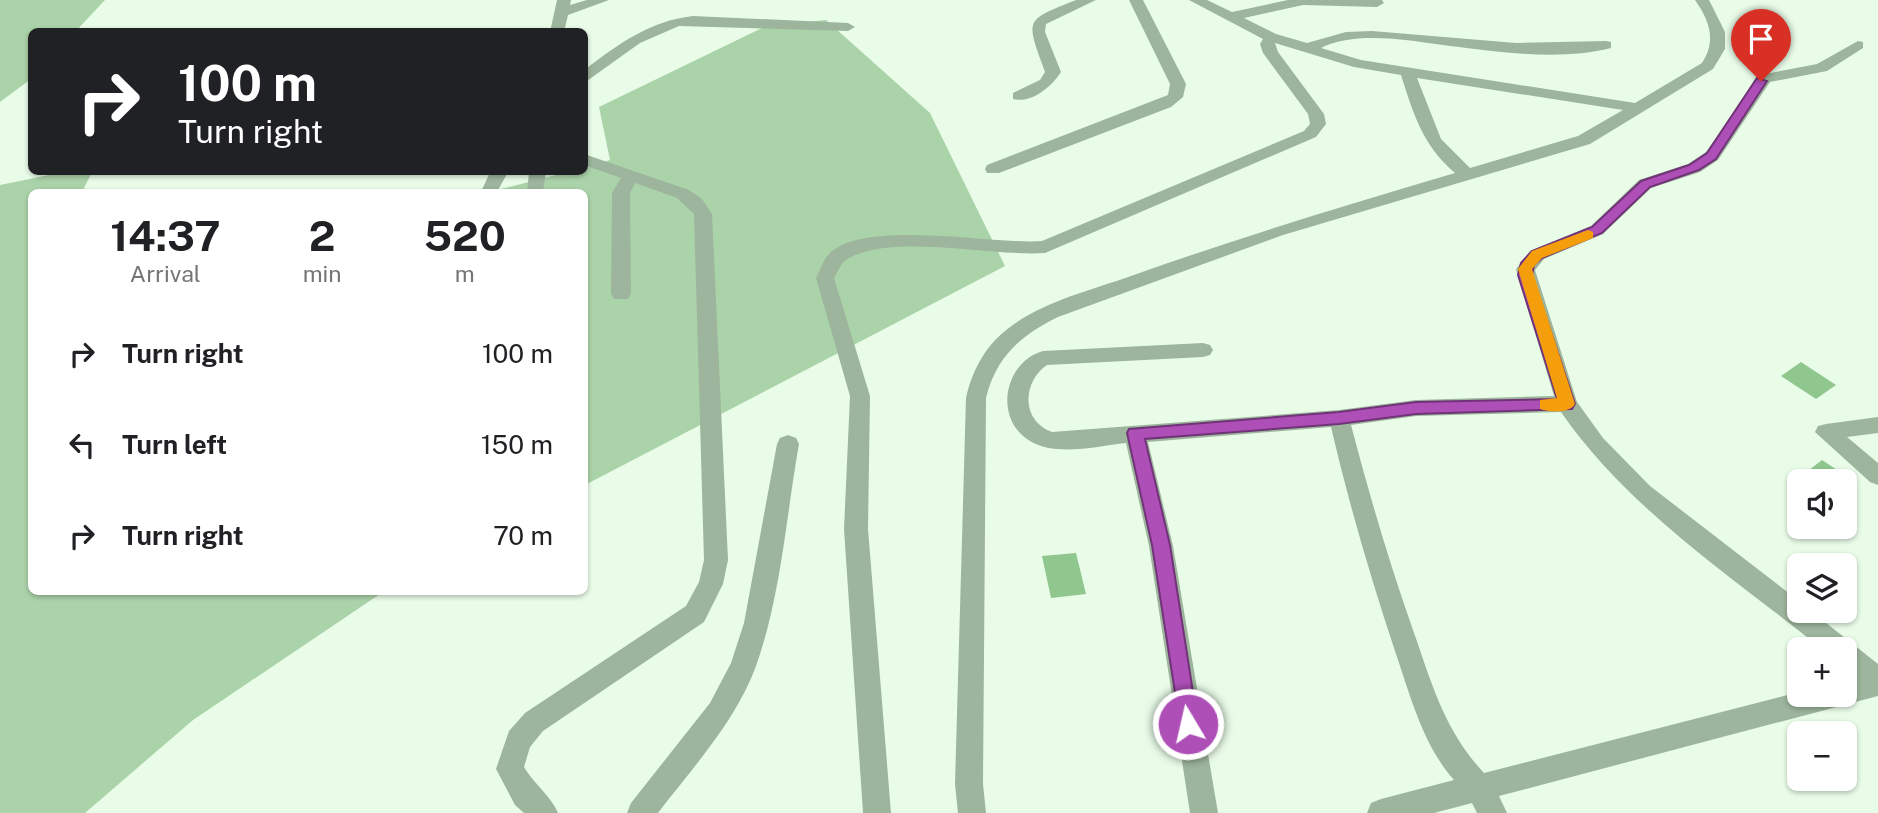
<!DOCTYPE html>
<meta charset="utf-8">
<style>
:root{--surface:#fff;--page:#f6f6f6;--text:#202124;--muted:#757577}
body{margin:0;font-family:"Public Sans",sans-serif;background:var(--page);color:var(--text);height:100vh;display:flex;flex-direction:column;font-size:26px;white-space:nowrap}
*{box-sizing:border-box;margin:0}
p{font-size:23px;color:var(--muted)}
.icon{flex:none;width:38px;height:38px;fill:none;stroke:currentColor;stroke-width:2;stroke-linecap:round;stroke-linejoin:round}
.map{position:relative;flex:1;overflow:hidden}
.side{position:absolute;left:28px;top:189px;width:560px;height:406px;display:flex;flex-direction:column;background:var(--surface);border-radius:10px;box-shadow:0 2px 5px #0004}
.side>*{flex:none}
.banner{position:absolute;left:28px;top:28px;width:560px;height:147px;border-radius:10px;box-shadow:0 2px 5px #0004;background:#202124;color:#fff;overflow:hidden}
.fabs{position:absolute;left:1787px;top:469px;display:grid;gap:14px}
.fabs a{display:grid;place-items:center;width:70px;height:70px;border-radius:10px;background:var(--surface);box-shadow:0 2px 5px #0004;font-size:35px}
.pin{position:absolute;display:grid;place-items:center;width:60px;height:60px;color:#fff;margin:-72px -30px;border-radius:50% 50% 50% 0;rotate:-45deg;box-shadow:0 0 7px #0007}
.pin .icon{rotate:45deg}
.me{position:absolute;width:77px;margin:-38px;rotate:351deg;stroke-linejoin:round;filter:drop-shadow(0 0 5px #0008)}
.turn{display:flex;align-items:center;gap:24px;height:147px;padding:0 35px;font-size:32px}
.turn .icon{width:91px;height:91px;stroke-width:2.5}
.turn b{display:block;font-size:49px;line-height:60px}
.eta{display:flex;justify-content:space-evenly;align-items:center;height:119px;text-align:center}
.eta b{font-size:42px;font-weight:700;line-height:49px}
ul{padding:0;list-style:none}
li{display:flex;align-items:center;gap:21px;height:91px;padding:0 35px}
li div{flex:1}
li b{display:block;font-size:26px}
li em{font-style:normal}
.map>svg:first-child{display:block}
.green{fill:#abd3a9}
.building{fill:#90c78e}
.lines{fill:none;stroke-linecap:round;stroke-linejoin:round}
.minor{fill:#9db59c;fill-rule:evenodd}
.route{fill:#ae4fb8;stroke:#713378;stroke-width:2}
.slow{fill:#f59e0b}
</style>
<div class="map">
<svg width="1878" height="813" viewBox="0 0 1878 813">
<rect width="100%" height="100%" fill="#e9fce8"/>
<path class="green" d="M0,0H105L76,31L32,32L31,79L0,102Z
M826,20L930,113L1005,266L585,485L584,192H489L568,172H584L585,167L610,160L599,107L766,26Z
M64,172H92L82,192H32V592H383L193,720L85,813H0V185Z"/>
<path class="building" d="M1801,362L1836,385L1816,399L1781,376Z
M1822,460L1854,481H1795Z
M1076,553L1086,594L1051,598L1042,556Z"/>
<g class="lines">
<path class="minor" d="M557,0H571L570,5L587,0H609L568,15L564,32H550Z
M1076,0H1096L1046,24L1045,32L1061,72C1052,86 1032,104 1013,99V93L1040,80L1045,72C1026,19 1023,21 1076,0Z
M1129,0H1143L1186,84L1183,97L1171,107L999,173H987L985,169L987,165L1168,95L1170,84Z
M1189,0H1207L1232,12L1288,0H1382L1384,3L1377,7L1303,5L1244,18L1276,34L1307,43L1346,32L1372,31L1516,43L1606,41L1611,42V48C1561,61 1500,52 1450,46C1411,41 1357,30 1321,48L1361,60L1635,103L1702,63C1717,40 1709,20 1695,0H1709L1725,32V49L1713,69L1590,144L1283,235L1058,317C1021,335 996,357 986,398L983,784L986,813H958L955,784L966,398C972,372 984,348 1005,331C1040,302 1089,291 1131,276C1238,238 1346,205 1455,173C1423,146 1413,113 1401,75L1354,67L1275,43L1278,52L1324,114L1326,124L1316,137L1045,253C991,257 890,232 846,260C840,264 838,272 834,278L870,396L868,529L891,813H863L844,529L850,396L816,278C820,271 823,260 829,254C864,218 993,245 1042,241L1304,131L1310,124L1308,114L1263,53L1260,44L1263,39ZM1417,78L1623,110L1578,136L1470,168L1441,139Z
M693,16L848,23L855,27L848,31L679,26L640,43L584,83V70C619,44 649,21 693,16Z
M1858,41L1863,42V48L1827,71L1770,82L1718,160L1700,172L1651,188L1603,234L1544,259L1535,270L1577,402L1603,438L1650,486L1799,601V611H1811L1878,664V696L1499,796L1507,813H1477L1472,803L1434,813H1367L1371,803L1381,799L1454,780C1423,745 1411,698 1396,654C1371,579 1349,504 1331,427L1148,442L1173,546L1218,813H1190L1149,546L1126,443C1098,446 1056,457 1030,441C993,419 1004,362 1043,351L1203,343L1210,345L1213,350L1210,355L1203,357L1047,365C1022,382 1021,421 1052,432L1339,410L1416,400L1554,396L1516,269L1530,251L1591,226L1639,180L1688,164L1706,152L1760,75L1817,64ZM1561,412C1628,509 1731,576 1822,649H1844V668L1856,678L1844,681V695L1799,692L1484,773C1444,730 1432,684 1413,630C1389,562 1369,494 1351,425L1416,416Z
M584,154L689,190L702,199L712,214L728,560L723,584L704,622L543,731L530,747L524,767C534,784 551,796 558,813H524L515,805L496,769L509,731L525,713L686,606L699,582L704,560L694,214L677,198L635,183L630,193L631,294L628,299H614L611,294L612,193L621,178L584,165Z
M490,172H508L497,192H481Z
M529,172H546L543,192H527Z
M1878,417V433L1847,437L1878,463V485L1870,482L1815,432L1818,426L1826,424Z
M788,435L796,438L799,444C786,517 781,596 756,666C736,721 693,767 658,813H627L631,803L710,703L731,663L744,623L777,444L780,438Z"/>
</g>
<path class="route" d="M1757,78L1767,81L1716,159L1699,170L1650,187L1602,233L1542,258L1534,265L1532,275L1575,404L1572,409L1416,414L1339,424L1145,439L1170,545L1198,724L1195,731L1188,734L1181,731L1152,545L1127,433L1129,429L1339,412L1416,402L1557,399L1518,275L1521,263L1532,251L1592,227L1641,181L1689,165L1707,153Z"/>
<path class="slow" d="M1588,230L1593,232V238L1542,258L1532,269L1575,404C1569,414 1550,412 1540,409V400L1557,398L1518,269L1532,251Z"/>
</svg>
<div class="fabs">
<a><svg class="icon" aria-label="sound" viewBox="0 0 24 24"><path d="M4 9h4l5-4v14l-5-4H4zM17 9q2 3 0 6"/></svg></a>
<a><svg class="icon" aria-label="layers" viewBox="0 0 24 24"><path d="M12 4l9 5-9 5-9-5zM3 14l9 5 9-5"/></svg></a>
<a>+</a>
<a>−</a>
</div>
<div class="pin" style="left:1761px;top:81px;background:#d93025"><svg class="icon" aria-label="arrive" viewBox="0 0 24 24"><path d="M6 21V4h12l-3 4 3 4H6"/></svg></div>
<svg class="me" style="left:1188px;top:724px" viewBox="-20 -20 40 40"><circle r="17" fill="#ae4fb8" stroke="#fff" stroke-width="3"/><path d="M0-11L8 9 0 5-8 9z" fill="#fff"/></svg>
<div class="banner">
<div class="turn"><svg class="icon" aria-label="right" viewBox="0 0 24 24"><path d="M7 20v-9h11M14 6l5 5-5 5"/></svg><div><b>100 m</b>Turn right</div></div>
</div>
<section class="side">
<div class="eta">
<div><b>14:37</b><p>Arrival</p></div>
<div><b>2</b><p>min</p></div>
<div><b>520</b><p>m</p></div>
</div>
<ul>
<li><svg class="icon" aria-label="right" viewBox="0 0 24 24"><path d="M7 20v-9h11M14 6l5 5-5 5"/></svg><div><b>Turn right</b></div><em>100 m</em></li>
<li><svg class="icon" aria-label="left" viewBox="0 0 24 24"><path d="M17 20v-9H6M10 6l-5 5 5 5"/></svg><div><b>Turn left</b></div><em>150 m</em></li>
<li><svg class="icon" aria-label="right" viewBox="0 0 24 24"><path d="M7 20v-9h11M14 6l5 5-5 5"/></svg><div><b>Turn right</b></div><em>70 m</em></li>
</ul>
</section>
</div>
